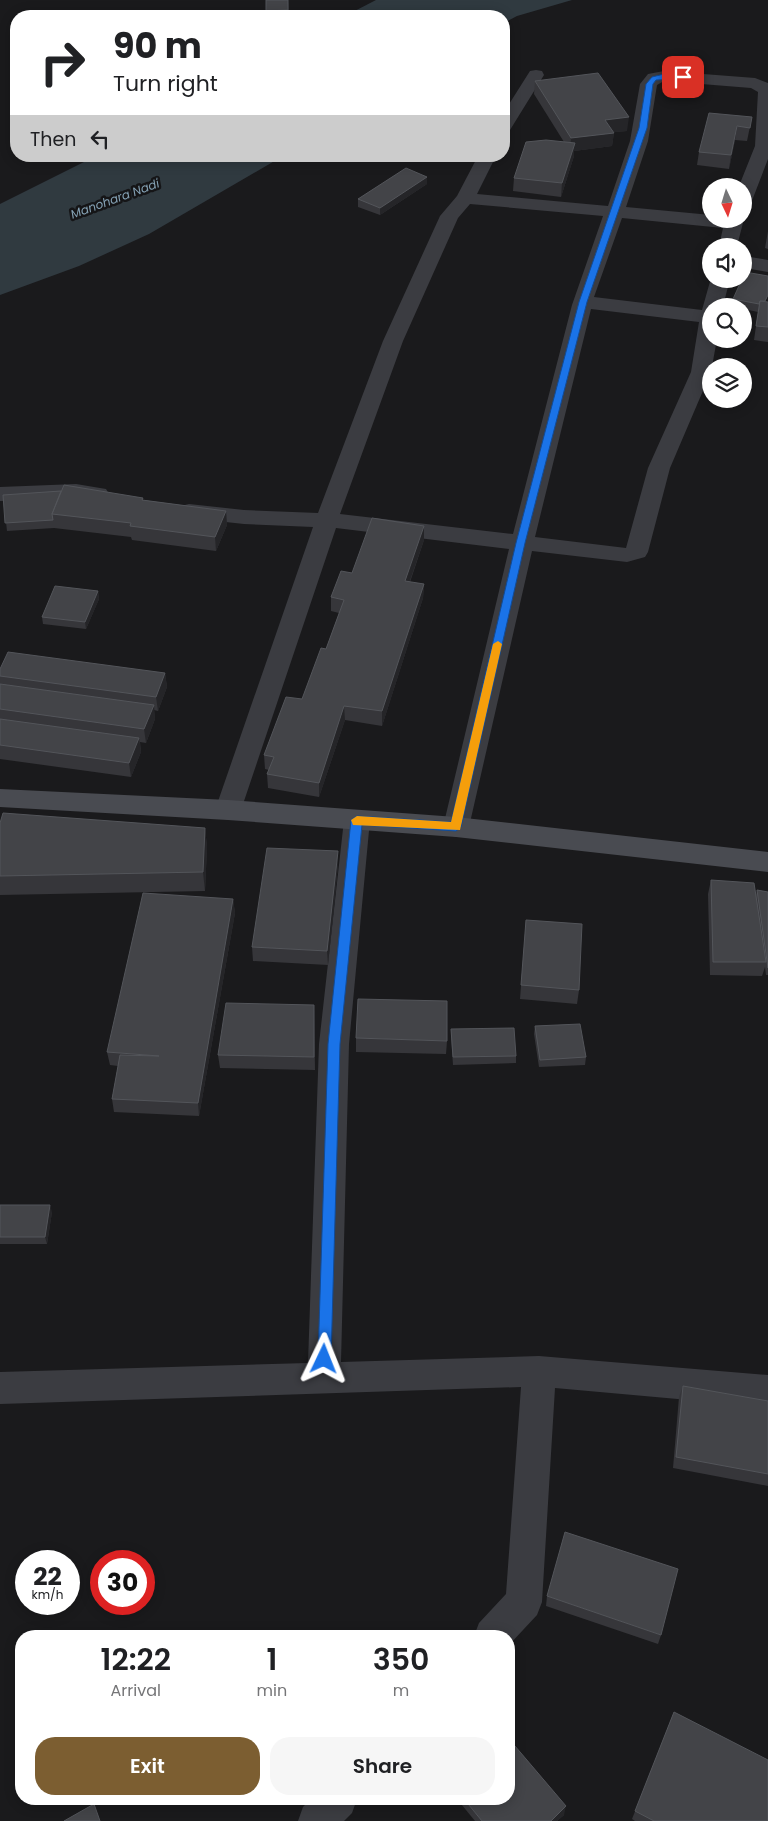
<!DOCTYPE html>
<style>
:root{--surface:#fff;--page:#f6f6f6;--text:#202124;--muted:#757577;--accent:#7c5e31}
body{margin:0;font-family:Poppins,sans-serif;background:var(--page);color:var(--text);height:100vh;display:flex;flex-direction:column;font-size:19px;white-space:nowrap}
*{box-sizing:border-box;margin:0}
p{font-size:16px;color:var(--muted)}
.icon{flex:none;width:28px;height:28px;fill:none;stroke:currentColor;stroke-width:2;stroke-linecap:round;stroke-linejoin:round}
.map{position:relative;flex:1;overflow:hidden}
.panel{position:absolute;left:15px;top:1630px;width:500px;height:175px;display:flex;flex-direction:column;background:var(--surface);border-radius:20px;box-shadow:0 2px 12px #0003}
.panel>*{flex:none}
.banner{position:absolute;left:10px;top:10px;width:500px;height:152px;border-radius:20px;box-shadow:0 2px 12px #0003;background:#fff;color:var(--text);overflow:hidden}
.needle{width:32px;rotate:176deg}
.controls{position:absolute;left:702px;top:178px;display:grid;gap:10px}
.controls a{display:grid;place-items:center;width:50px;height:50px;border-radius:50%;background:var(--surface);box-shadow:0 2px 12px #0003;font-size:25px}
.speed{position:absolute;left:15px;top:1550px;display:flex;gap:10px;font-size:25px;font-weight:700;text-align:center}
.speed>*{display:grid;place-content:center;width:65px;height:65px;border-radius:50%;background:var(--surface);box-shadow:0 2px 12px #0003;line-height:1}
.speed small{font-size:12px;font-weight:400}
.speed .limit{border:8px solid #d22;background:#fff;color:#111}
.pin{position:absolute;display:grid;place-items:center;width:42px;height:42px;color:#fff;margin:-21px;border-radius:10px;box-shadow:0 2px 8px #0006}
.me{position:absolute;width:55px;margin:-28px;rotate:2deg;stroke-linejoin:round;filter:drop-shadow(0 0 4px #0008)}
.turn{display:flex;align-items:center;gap:18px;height:105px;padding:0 20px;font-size:22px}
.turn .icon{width:65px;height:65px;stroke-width:2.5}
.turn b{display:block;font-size:35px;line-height:42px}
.then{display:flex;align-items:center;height:48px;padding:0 20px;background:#0003;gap:10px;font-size:19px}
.eta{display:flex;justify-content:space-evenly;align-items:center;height:85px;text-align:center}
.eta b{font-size:30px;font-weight:600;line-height:35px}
.action{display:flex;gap:10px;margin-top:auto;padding:10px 20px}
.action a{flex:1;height:58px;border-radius:20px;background:var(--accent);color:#fff;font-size:20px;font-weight:600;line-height:58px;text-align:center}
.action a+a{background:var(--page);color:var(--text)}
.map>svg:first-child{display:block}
.water{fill:#303a40}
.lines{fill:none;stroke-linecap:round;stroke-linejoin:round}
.street{fill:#3b3c41;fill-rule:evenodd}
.secondary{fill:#494b51;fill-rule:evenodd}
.wall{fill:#36363a}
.shaded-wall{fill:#252528}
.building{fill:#434448;stroke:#53555a}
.route{fill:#1a73e8;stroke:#114b97}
.slow{fill:#f59e0b}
.labels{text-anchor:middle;stroke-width:5;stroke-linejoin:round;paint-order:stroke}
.far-water-label{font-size:12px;font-style:italic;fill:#85a2b5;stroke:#151517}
</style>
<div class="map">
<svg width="768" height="1821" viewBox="0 0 768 1821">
<rect width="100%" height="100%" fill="#1a1a1c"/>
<path class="water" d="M376,0H572L517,16L504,23V16H345Z
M96,156H283L149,234L79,266L0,295V204Z"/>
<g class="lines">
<path class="street" d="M536,70L542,71L544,75L510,130L504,131V112L530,71Z
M664,71L755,78L768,83V159L753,198L751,202L744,203V186H739L755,146L758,92L751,88L664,81L657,85L648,141L626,207L711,215V219H744L737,246H719L723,228L622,218L594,297L702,310L711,278L730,279L723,306H711V339H717L711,372L670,468L648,552L645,557L627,562L532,551L469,827L465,834L456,837L447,834L443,827L509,549L336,528L241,810L237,817L228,820L219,817L215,810L313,527L244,524L189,518L181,516L178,511L181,506L189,504L244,510L318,513L383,341L440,216L457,196L478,156H496L477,194L608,206L630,141L640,84L648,74ZM470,204L603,216L572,305L513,534L340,514L403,341L458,218ZM591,309L699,322L691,372L648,468L626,548L535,537Z
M744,256L768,260V272L744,268Z
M76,484L106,489L109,494L106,499L98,501L76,498L0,501V487Z
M357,810L366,813L370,820L349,1044L341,1362L539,1356L768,1375V1407L555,1388L542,1602L537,1615L509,1645V1636H474L479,1623L506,1594L521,1387L0,1404V1372L308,1363L319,1044L344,820L348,813Z
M311,1799H357L352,1813L344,1821H298L303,1807Z"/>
<path class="secondary" d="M0,789L228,800L456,817L768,852V872L456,837L228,820L0,807Z"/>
</g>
<path class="wall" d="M288,0L289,16H267L266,11Z
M535,81L627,131L614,132L612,146L574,151V156L561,197L513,191L514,178L564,142L534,94Z
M752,117L747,141L735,140L729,169L697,165L699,152Z
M427,184L380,215L358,207V199Z
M768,231V249L765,248Z
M733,299L768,302V342L754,340L758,312L744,309V306H731Z
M3,495L143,498V500L226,511L227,525L216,551L132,540L131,537L54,528L7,531Z
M424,526V540L410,582L424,584L423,598L382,726L345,720L319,797L268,788L267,774L269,770L265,769L264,755L302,699L326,649L339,613L331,611V597L352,573Z
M98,591L99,599L86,629L43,624L42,617Z
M0,669L165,673L167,687L158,711L154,710L155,719L146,743L140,742L141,752L131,777L0,759Z
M0,823L205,828L207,847L205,891L0,895Z
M338,865L328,965L253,961L252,947Z
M711,880L756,894L757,890L768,892V975H766L765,967L762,976L710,975L708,894Z
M233,899L235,913L199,1116L114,1112L112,1099L118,1066L110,1065L107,1052Z
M526,920L579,990L577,1004L520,999Z
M314,1005L315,1070L220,1068L218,1055Z
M535,1026L586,1057L585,1065L539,1067L534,1034Z
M451,1029L516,1056V1063L453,1065L451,1037Z
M356,1038L447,1041L446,1054L356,1052Z
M0,1205L52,1212L47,1244H0Z
M683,1386L768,1401V1486L673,1468L679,1397Z
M547,1596L661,1635L658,1644L546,1606Z
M674,1712L768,1821H635L632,1819Z
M457,1799H509L564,1815L557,1821H475Z"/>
<path class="shaded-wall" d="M629,117L627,131L604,133L605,120Z
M737,126L735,140L729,169L731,155Z
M614,133L612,146L574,151V156L561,197L562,183L570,151L571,138Z
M427,177V184L380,215V208Z
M226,511L227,525L216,551L215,537Z
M424,526V540L405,595V581Z
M424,584L423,598L382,726V711Z
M98,591L99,599L86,629L85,622Z
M165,673L167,687L158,711L156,697Z
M154,705L155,719L146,743L144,729Z
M344,706L345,720L319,797V783Z
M139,738L141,752L131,777L129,763Z
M205,828L207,847L205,891L203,872Z
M338,851V865L328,965L327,951Z
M233,899L235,913L199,1116L198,1103Z
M50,1205L52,1212L47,1244L45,1237Z
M566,1806L564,1815L557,1821H551Z"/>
<path class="building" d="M266,0H288V10L266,11Z
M598,73L629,117L605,120L614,133L571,138L535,81Z
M709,113L752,117L750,128L737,126L731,155L699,152Z
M546,140L575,143L562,183L514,178L526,142Z
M406,168L427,177L380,208L358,199Z
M745,272L768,276V295L765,301H760L759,304L733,299L742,279H744V274Z
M760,301L768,302V327L756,326Z
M64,485L143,498L142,500L226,511L215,537L130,526L131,523L52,514Z
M61,491L52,514L53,520L5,523L3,495Z
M372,518L424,526L405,581L424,584L382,711L344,706L319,783L267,774L274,757L264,755L286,697L302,699L321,648L326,649L344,600L331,597L341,571L352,573Z
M55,586L98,591L85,622L42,617Z
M8,652L165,673L156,697L0,676V669Z
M0,684L154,705L144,729L0,709Z
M0,719L139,738L129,763L0,745Z
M3,813L205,828L203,872L0,876V823Z
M267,848L338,851L327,951L252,947Z
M711,880L754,883L766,962H713Z
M757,890L768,892V968Z
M143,893L233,899L198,1103L112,1099L120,1055L159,1056L107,1052Z
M526,920L582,924L579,990L521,985Z
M358,999L447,1001V1041L356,1038Z
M226,1003L314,1005V1057L218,1055Z
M580,1024L586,1057L540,1060L535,1026Z
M514,1028L516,1056L453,1057L451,1029Z
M0,1205H50L45,1237H0Z
M683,1386L768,1401V1474L676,1457Z
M565,1532L678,1569L661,1635L547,1596Z
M674,1712L768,1760V1821H654L635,1811Z
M509,1739L566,1806L551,1821H482L464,1799H509Z
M94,1804L100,1821H64Z"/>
<path class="route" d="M664,74L686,77L683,79L656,80L653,84L647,128L587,302L525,543L461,827L456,831L362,825L340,1044L331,1359L329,1363L324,1365L320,1363L318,1359L328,1044L351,820L357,816L451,822L516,543L579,302L639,128L646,84L652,77Z"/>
<path class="slow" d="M498,641L502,644L460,830L353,825L351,820L357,816L451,822L493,644Z"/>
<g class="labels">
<g class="far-water-label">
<text transform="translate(115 199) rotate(-20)" y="4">Manohara Nadi</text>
</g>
</g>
</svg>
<div class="controls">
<a><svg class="needle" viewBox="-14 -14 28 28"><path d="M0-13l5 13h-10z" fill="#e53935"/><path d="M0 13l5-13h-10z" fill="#757577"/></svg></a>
<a><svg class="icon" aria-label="sound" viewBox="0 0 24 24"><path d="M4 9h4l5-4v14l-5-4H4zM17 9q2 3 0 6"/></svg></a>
<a><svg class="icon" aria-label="search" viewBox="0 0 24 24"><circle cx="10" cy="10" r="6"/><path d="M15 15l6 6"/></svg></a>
<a><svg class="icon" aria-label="layers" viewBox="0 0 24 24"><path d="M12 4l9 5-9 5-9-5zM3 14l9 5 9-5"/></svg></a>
</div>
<div class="speed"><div>22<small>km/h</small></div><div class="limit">30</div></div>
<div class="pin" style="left:683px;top:77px;background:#d93025"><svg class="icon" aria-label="arrive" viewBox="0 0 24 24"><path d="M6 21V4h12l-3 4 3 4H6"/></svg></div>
<svg class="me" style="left:324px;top:1359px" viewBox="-20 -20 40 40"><path d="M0-17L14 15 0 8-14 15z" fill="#1a73e8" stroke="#fff" stroke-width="4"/></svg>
<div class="banner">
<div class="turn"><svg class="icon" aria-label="right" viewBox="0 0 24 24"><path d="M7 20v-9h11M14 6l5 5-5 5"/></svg><div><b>90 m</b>Turn right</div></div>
<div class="then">Then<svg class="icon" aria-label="left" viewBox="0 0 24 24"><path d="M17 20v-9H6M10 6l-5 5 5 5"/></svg></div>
</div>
<section class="panel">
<div class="eta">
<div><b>12:22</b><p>Arrival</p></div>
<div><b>1</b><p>min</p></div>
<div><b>350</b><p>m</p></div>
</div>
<div class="action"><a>Exit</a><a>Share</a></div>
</section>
</div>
